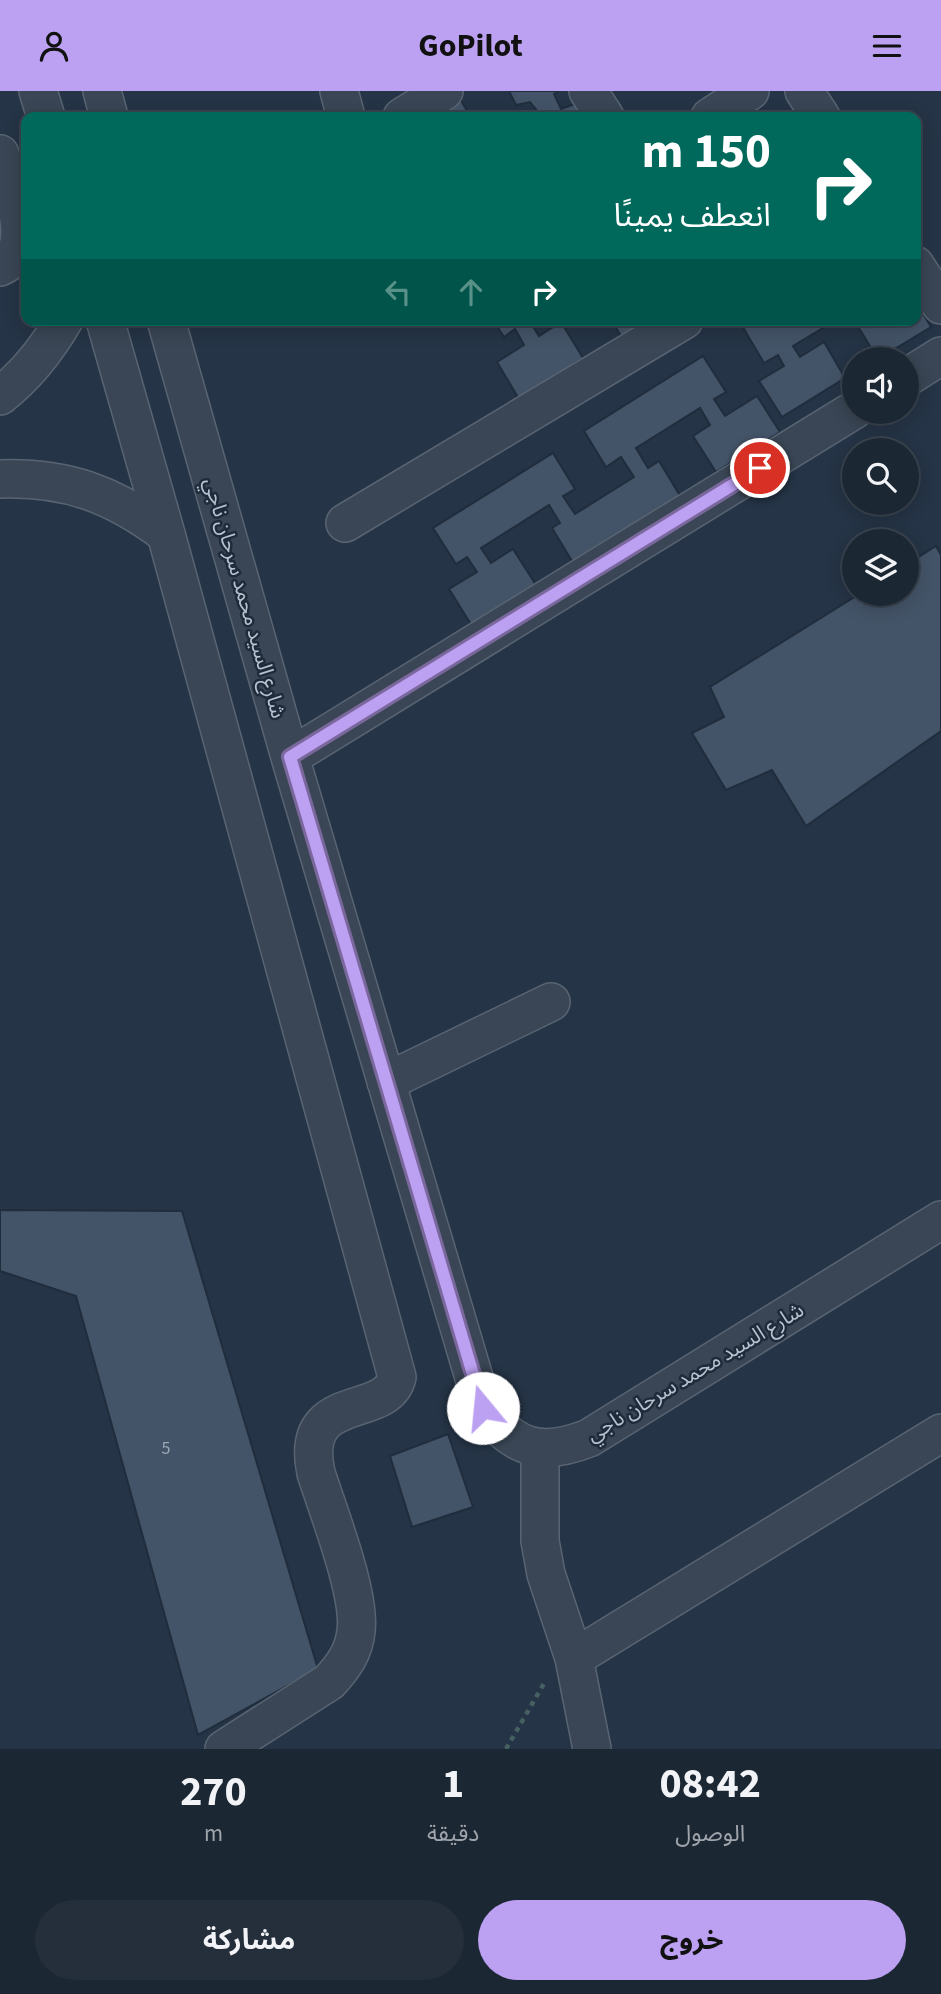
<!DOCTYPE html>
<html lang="ar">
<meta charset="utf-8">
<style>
:root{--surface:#1c2734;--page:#252f3c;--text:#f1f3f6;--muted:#a0a5ac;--line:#3a444f;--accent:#bca0f2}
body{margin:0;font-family:"Source Sans 3","Noto Sans Arabic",sans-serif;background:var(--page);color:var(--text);direction:rtl;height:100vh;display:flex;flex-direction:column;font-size:26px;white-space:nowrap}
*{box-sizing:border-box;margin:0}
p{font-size:23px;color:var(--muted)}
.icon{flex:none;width:38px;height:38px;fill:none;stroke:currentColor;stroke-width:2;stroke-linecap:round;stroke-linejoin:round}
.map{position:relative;height:1658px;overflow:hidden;direction:ltr}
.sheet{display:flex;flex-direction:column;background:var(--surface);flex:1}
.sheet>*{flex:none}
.top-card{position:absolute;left:21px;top:21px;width:900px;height:214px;border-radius:14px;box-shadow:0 4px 18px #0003,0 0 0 2px var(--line);direction:rtl;background:#00695c;color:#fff;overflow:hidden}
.controls{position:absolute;left:842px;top:256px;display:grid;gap:14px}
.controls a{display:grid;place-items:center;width:77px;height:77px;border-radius:50%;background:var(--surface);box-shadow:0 4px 18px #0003,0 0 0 2px var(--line);font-size:35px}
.pin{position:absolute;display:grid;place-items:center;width:60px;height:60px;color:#fff;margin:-30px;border:4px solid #fff;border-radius:50%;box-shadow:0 2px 7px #0007}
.me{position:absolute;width:77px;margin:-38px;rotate:343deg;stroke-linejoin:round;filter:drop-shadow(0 0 5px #0008)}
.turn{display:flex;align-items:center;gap:24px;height:147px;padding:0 35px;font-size:32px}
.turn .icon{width:91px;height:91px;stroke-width:2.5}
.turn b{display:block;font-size:49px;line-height:60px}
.lanes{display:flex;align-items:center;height:66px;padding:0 35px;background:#0003;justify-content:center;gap:35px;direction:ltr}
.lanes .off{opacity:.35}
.eta{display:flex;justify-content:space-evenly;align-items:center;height:119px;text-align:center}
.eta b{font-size:42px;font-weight:700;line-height:49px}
.action{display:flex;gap:14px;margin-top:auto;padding:14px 35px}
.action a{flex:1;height:80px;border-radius:42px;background:var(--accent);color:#111;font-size:28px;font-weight:700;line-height:80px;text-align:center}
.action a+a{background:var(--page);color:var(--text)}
header{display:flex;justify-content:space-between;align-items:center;height:91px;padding:0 35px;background:var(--accent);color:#111;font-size:32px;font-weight:700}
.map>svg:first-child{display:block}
.building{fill:#445468;stroke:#202d3d;stroke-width:2}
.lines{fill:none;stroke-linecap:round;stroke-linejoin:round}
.minor-casing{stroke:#596472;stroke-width:40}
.path{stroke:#466062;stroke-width:4.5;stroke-dasharray:5 5;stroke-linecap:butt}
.minor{stroke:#3a4655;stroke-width:37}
.route-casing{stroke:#7a689d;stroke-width:18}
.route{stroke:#bca0f2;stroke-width:12}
.labels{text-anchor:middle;stroke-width:5;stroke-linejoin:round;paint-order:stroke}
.number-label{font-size:18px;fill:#9ba6b4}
.street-label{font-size:21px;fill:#b8c1ce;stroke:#1e2b3b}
</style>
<header><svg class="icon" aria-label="menu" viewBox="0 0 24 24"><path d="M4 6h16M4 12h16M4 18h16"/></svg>GoPilot<svg class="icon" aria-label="person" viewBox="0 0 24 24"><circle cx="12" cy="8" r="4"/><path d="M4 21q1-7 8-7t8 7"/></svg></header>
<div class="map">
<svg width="941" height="1658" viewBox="0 0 941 1658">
<rect width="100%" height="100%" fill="#253446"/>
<path class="building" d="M509,0H559L554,3L561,18L583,10L592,26H534L539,22L530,11L516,14Z
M460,8L471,26H435Z
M915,209L931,236L878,268L857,234L864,229H915Z
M493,229H529L539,245L561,231L583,267L519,308L497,271L524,254L515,238L504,246Z
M611,229H653L623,248Z
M748,229H836L793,255L800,266L824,251L845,287L782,326L759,290L784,275L778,264L764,272L741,233Z
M703,265L726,301L714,308L725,325L757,305L780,341L716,381L693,345L710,334L700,317L636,357L648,377L659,370L682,408L575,475L552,437L560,432L549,414L481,457L491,472L513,458L536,494L472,535L449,498L477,481L467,466L456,473L433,437L553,362L575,398L563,405L575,423L634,386L621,366L606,376L584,340Z
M936,455L941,464V640L806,735L772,679L726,699L692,642L724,626L710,596L861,502H906V474Z
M0,1119L182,1120L318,1578L198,1644L76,1205L0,1180Z
M448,1343L473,1416L412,1436L390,1365Z"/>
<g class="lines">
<defs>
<path id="minor" d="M38,0L46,26
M102,0L109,26
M339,0L346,26
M588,0L605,26
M804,0L821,26
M402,26L444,0
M710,26L750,0
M0,63C9,94 40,158 0,176
M915,174L941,214
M105,229L166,443L397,1286C387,1330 298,1298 316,1382C328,1420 361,1503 356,1540C354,1561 343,1576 329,1591L224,1658
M166,229L290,666L483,1317C514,1358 541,1366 589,1347L941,1129
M906,287L941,265
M0,305C27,284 47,258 64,229
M0,388C67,386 113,403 166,443
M345,432L684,229
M290,666L854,319
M386,991L551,911
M540,1357V1450L546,1483L574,1567L592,1658
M574,1567L941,1342"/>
</defs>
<use href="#minor" class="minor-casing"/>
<path class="path" d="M506,1658L546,1589"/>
<use href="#minor" class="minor"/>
</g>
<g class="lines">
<defs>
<path id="route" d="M483,1317L290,666L760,377"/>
</defs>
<use href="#route" class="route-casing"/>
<use href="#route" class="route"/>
</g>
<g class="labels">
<g class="number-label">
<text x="166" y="1363">5</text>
</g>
<g class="street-label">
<text transform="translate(245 507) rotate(74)" y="7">شارع السيد محمد سرحان ناجي</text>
<text transform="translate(695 1281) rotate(-31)" y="7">شارع السيد محمد سرحان ناجي</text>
</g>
</g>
</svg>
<div class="controls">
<a><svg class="icon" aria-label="sound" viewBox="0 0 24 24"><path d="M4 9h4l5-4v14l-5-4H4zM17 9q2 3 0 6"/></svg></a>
<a><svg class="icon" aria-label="search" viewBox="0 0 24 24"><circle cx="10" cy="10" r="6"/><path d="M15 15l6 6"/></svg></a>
<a><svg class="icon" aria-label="layers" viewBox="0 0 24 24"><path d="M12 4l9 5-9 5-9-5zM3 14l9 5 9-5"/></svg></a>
</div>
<div class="pin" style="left:760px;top:377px;background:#d93025"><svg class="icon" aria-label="arrive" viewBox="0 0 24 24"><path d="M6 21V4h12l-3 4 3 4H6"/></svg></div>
<svg class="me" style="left:483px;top:1317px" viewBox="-20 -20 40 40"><circle r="19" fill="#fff"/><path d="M0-13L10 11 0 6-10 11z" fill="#bca0f2"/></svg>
<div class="top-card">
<div class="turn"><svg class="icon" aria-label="right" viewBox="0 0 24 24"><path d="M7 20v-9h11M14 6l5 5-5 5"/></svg><div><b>150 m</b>انعطف يمينًا</div></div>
<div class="lanes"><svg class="icon off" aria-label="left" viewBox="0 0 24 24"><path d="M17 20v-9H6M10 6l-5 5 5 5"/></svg><svg class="icon off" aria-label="ahead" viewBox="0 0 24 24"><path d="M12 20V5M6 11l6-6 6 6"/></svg><svg class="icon" aria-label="right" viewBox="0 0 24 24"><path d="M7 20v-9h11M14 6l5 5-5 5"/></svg></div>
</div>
</div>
<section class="sheet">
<div class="eta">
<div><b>08:42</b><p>الوصول</p></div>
<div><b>1</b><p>دقيقة</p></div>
<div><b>270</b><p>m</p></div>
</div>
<div class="action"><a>خروج</a><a>مشاركة</a></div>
</section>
